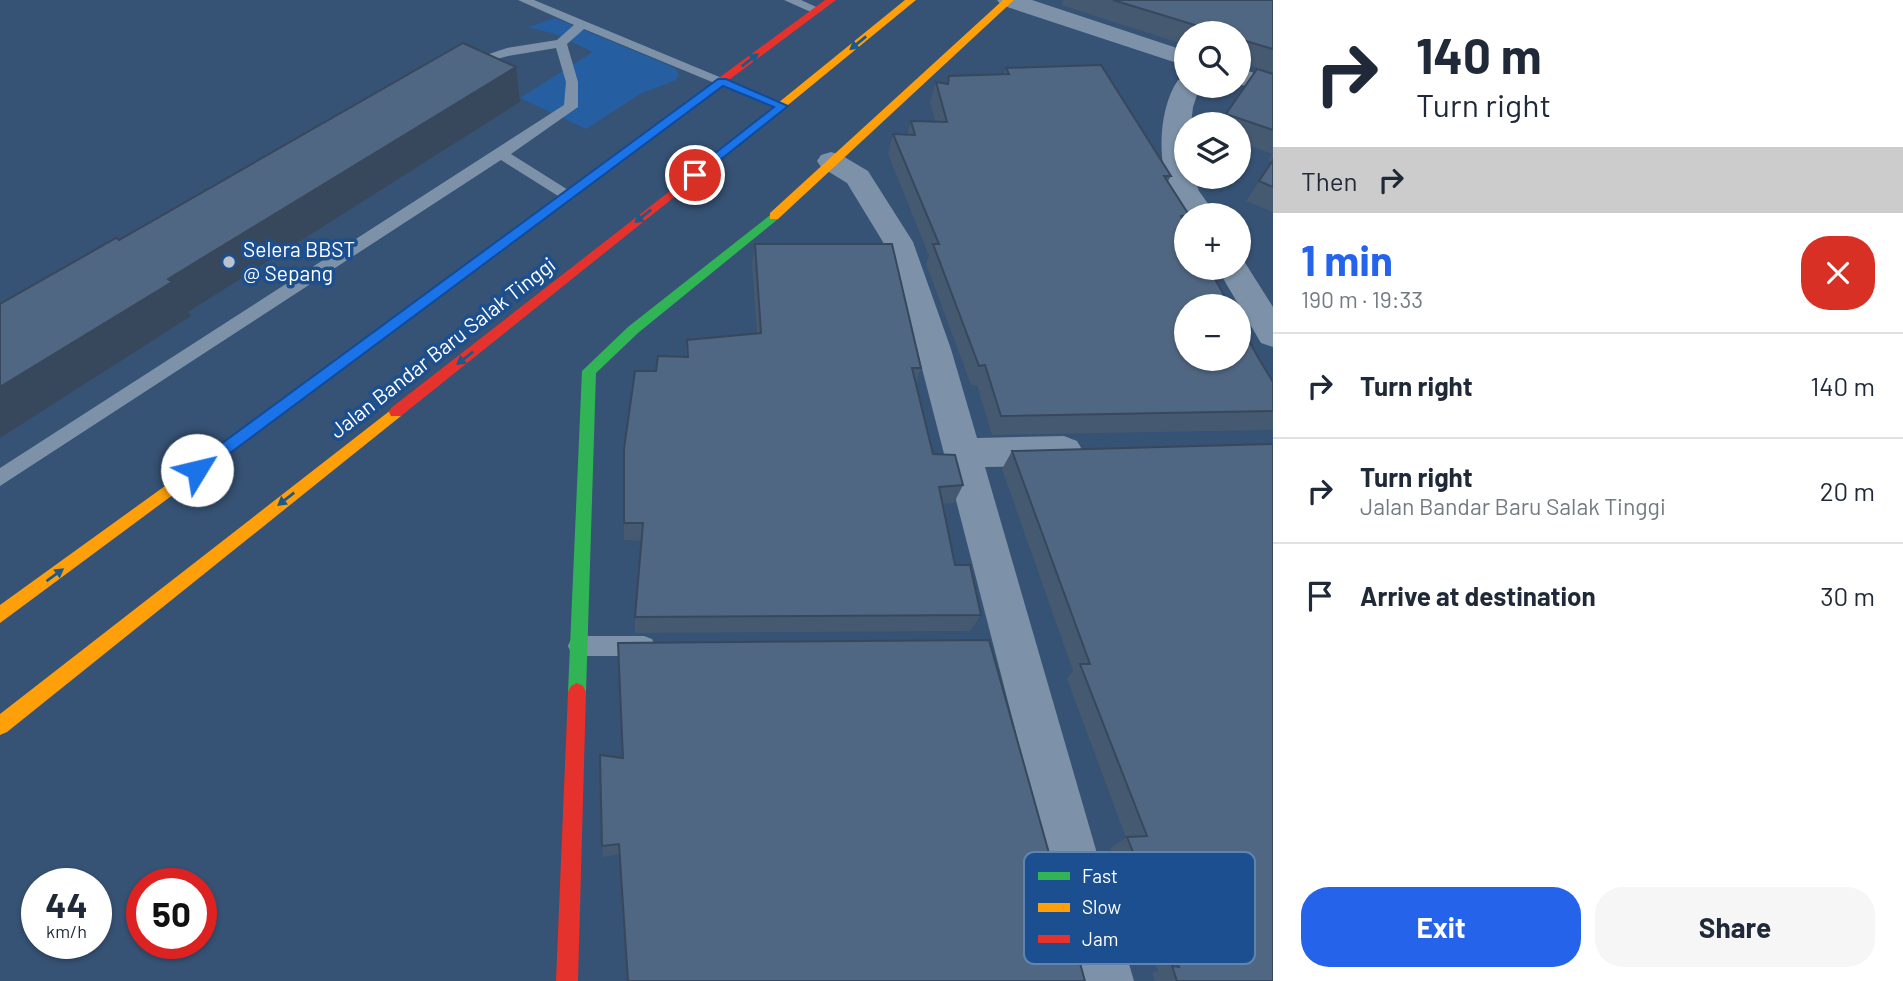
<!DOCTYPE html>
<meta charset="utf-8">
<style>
:root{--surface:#fff;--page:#f6f6f7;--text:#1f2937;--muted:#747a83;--line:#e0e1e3;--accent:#2563eb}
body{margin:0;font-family:Barlow,sans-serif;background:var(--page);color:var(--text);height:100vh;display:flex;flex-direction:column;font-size:26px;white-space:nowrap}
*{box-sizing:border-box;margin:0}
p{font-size:23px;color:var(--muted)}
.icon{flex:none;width:38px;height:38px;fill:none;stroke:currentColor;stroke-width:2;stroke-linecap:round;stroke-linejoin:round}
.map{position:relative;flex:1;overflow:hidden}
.details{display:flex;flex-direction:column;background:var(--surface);width:630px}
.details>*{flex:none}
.hud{background:#fff;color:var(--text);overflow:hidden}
.fabs{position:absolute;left:1174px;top:21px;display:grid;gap:14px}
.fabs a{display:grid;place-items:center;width:77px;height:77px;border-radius:50%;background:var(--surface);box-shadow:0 2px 5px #0004;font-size:35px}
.speed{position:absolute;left:21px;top:868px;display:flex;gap:14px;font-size:35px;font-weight:700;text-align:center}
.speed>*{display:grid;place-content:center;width:91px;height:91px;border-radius:50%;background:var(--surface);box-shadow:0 2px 5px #0004;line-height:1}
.speed small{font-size:18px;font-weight:400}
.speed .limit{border:10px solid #d22;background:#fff;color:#111}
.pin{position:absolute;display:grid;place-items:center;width:60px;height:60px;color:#fff;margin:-30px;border:4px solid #fff;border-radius:50%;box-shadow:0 2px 7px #0007}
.me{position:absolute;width:77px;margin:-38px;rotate:54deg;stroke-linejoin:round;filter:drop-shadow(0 0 5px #0008)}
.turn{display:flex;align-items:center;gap:24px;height:147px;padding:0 28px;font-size:32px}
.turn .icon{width:91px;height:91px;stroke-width:2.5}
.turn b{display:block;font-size:49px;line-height:60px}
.then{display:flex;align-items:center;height:66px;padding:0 28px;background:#0003;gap:14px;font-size:26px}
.round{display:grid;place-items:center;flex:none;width:74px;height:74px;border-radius:28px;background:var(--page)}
.summary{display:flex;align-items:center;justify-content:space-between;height:119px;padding:0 28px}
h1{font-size:42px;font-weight:700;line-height:52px;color:var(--accent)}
.button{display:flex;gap:14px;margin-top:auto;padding:14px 28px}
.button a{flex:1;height:80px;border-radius:28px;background:var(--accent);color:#fff;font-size:28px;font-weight:700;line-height:80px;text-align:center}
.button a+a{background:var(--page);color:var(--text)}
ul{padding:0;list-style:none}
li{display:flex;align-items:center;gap:21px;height:105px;padding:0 28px;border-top:2px solid var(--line)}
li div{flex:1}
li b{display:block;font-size:26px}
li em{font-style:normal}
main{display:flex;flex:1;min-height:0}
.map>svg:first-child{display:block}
.green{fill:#265fa1}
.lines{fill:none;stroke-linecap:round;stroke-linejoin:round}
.lane{fill:#7d92a8;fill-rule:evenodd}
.street{fill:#7d92a8;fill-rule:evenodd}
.fast{fill:#30b455;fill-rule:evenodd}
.slow{fill:#ff9f0a;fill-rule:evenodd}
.jam{fill:#e5322d;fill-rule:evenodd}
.wall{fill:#455971}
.shaded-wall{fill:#38485c}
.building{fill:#506783;stroke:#38485c;stroke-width:2}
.oneway{fill:#1d5989}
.route{fill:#1a73e8;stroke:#114b97;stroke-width:2}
.poi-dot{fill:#b9c2ce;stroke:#1b4f8f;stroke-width:2.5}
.labels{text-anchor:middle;stroke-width:7;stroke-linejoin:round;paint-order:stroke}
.poi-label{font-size:21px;fill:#fff;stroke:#1b4f8f;text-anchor:start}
.street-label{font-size:21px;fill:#fff;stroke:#1b4f8f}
.key{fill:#1b4f8f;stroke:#5f84b1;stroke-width:2}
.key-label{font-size:19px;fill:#fff}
</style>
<main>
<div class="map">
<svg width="1273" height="981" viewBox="0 0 1273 981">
<rect width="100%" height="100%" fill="#365274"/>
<path class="green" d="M555,18L668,65L676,69L679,75L676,80L640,94L586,129L520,98L593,52L555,34L528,27Z"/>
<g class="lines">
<path class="lane" d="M518,0H534L789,106L782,110L777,109L584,29L567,44L578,82V107L511,154L573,193L575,196L573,199H563L501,160L0,486V468L564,105L566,82L556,48L508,56L468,67L462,63L507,48L557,40L574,25Z
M784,0H801L823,10L813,13Z
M579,636H644L652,639L655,646L652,653L644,656H579L571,653L568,646L571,639Z"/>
<path class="street" d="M997,0H1032L1186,51V66L1001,5Z
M1239,68L1273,79V95L1239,84Z
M1186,78V86H1200L1193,107L1191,124H1186V177H1194L1199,191L1216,215L1186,216C1180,207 1173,198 1169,188C1157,157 1159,108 1178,80Z
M831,152L841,155L868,171L913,242L951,349L977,438L1064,436L1077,441L1083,451L1077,461L1064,466L985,467L1134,981H1080L917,349L883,242L847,183L821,167L817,161L821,155Z
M1239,259L1244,261L1273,307V347L1261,343L1217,268H1239Z"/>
<path class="fast" d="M556,199L562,203L560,206L224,457H214L211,453L214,449Z
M774,212L778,213V219L638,333L596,373L586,692L583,698L577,701L571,698L568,692L582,371L628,327Z"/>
<path class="slow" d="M905,0H916L728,154H720V150Z
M1003,0H1014L778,219H770V213Z
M396,406L403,412L401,416L7,732L0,735V714Z
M219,447L227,453L224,457L0,623V605Z"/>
<path class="jam" d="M825,0H836L560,206H552V200Z
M724,149L728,150V154L401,416H391L389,412L391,408Z
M577,683L583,686L586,692L578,981H556L568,692L571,686Z"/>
</g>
<path class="wall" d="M1063,0H1273V73L1239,62V33H1186V45L1061,5Z
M1006,68L1171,176L1168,181L1186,215V220L1185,223L1259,359L1273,382V430L992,435L977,385H971L926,264L929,256L888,154L893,134L907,135L911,121H935L930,102L936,82L946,83L949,76L1004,74Z
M1273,74V212L1246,201L1272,162L1268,160L1272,154L1239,142V124H1220L1226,114Z
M755,244L921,368L916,383L933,454L963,485L954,503L943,504L955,565L981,615L970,631L635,633V617L641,541L624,540V449L656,371L686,357L687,340L757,334L752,264Z
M1012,451L1273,981H1155L1152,973L1158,971L1110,848L1126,838L1067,679L1073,671L1002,469Z
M989,640L620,854L603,857L602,846L622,758Z"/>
<path class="shaded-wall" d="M516,67L520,102L188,312L191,316L0,438V387L168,279Z"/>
<path class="building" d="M1113,0H1273V49L1239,39V33H1221Z
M463,43L516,67L168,279L172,282L0,387V304L116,238L119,240Z
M1101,65L1171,176H1164L1189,215L1181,216L1186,225V268H1209L1230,306H1186V359H1239V323L1259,359L1273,382V411L1001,416L985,365L979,366L933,244H939L893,134L915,135L911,121L947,122L936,82L948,84L949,76L1009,74L1006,68Z
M1257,69L1273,74V130L1226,114Z
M1273,160V187L1259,181Z
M755,244H892L921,368H912L933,454L955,455L963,485L939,487L955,565H970L981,615L635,617L643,523H624V449L635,371H656L658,356L688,357L687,340L761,333Z
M1273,444V981H1177L1172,966L1179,967L1127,837L1147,836L1080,664H1090L1012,451Z
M989,640L1085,981H628L619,844L602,846L600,755L623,758L618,643Z"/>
<defs><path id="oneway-solid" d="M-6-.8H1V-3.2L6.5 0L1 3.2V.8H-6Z" transform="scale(1.75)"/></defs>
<g class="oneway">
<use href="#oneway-solid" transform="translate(858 43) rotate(141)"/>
<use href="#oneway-solid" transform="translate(750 60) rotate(-37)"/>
<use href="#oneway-solid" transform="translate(643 216) rotate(142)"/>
<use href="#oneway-solid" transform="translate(465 358) rotate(142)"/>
<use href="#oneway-solid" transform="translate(286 499) rotate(142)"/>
<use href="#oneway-solid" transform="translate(55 575) rotate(-36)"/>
</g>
<path class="route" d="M718,79H726L788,106L699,177H691V172L774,107L723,86L202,474H191L189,470L191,466Z"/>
<circle class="poi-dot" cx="229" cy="262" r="7"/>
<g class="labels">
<g class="poi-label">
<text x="243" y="257">Selera BBST<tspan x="243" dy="24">@ Sepang</tspan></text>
</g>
<g class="street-label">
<text transform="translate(443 348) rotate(-38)" y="7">Jalan Bandar Baru Salak Tinggi</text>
</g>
</g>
<rect x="1024" y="852" width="231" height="112" rx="10" class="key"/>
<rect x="1038" y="872" width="32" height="8" fill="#30b455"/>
<rect x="1038" y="903" width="32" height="9" fill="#ff9f0a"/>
<rect x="1038" y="935" width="32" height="8" fill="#e5322d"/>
<g class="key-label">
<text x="1082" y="883">Fast</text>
<text x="1082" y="914">Slow</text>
<text x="1082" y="946">Jam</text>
</g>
</svg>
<div class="fabs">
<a><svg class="icon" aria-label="search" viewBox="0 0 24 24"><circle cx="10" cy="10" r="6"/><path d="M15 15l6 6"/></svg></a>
<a><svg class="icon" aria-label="layers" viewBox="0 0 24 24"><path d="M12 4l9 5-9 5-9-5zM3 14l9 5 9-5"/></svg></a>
<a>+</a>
<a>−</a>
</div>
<div class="speed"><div>44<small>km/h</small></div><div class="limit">50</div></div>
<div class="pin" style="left:695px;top:175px;background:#d93025"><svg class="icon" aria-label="arrive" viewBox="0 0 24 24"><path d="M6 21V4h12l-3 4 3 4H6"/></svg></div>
<svg class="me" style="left:197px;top:470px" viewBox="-20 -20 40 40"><circle r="19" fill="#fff"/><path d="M0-13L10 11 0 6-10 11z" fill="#1a73e8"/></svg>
</div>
<section class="details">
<div class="hud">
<div class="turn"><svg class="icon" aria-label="right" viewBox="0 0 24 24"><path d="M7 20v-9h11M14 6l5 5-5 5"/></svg><div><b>140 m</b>Turn right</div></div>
<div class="then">Then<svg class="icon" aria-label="right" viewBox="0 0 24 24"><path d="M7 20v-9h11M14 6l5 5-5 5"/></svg></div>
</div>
<div class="summary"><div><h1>1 min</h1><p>190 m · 19:33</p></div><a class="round" style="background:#d93025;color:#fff"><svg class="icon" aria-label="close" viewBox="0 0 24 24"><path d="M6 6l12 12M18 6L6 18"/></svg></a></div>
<ul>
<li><svg class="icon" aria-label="right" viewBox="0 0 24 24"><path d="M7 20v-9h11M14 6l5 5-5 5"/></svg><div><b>Turn right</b></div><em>140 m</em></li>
<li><svg class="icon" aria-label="right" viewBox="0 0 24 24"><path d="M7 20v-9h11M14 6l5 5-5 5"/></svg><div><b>Turn right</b><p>Jalan Bandar Baru Salak Tinggi</p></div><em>20 m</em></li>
<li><svg class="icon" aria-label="arrive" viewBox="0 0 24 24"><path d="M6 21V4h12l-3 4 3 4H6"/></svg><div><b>Arrive at destination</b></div><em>30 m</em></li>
</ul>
<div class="button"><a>Exit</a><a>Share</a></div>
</section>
</main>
